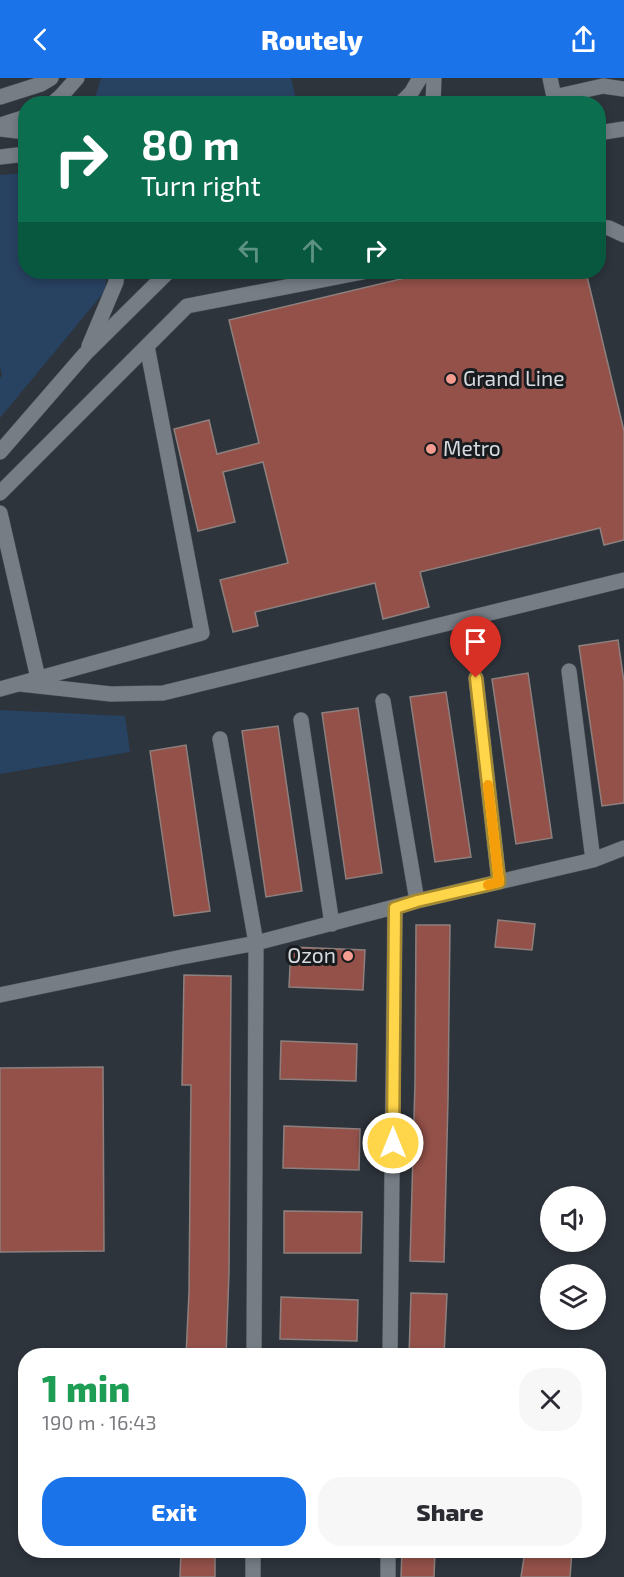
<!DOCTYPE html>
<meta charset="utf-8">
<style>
:root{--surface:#fff;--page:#f7f7f7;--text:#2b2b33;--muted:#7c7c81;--accent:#1a73e8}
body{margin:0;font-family:"Exo 2",sans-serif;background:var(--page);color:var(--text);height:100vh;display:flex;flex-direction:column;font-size:22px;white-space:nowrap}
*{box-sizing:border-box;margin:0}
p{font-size:20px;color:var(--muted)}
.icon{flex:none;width:33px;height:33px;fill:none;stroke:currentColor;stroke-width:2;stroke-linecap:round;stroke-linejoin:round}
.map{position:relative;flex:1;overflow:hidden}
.side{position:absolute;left:18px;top:1270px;width:588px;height:210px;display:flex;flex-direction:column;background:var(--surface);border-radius:24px;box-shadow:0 3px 9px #0003}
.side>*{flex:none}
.banner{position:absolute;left:18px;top:18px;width:588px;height:183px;border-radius:24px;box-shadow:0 3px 9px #0003;background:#0b6e4f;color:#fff;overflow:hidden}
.controls{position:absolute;left:540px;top:1108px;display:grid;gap:12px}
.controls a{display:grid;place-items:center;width:66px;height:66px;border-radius:50%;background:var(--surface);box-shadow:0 3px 9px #0003;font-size:30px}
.pin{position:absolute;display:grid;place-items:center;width:51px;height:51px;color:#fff;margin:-62px -26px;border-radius:50% 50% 50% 0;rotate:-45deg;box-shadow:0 0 6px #0007}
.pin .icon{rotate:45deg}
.me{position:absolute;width:66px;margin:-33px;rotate:0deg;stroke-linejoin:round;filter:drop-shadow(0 0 4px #0008)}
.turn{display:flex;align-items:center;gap:21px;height:126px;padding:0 24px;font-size:27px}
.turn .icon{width:78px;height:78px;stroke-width:2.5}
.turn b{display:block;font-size:42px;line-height:51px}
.lanes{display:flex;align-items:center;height:57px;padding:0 24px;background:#0003;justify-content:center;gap:30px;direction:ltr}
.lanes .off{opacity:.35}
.round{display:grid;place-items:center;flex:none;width:63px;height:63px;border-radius:24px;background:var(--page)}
.summary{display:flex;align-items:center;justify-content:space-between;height:102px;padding:0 24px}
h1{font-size:36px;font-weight:800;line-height:45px;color:#1e9e55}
.action{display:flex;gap:12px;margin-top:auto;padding:12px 24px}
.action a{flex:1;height:69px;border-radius:24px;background:var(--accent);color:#fff;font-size:24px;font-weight:800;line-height:69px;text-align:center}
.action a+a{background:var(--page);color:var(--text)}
header{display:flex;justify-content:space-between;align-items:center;height:78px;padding:0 24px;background:var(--accent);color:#fff;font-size:27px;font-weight:800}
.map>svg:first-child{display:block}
.green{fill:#284261}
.building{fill:#935149;stroke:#8d807e;stroke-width:1.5}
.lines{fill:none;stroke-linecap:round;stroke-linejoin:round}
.minor-casing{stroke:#4c5158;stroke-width:16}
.minor{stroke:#767d85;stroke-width:15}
.route-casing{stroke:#a68a30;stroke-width:15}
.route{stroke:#ffd54a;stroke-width:10}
.slow{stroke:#f59e0b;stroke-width:10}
.poi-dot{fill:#f59c91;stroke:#191c1f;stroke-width:2}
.labels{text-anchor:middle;stroke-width:6;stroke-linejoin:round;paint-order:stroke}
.poi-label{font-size:21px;fill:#d7dbe0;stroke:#191c1f;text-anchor:start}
</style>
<header><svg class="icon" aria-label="back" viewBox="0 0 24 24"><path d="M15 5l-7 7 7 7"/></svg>Routely<svg class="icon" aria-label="share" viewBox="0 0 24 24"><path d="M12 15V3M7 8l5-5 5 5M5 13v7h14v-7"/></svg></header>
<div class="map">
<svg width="624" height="1499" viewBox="0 0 624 1499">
<rect width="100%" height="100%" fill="#2e343c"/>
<path class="green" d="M101,0H291L297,25H97L96,17Z
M25,95L26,194H107L105,213L0,340V300L2,298L0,288V97Z
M0,632L125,638L130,674L0,696Z"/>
<path class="building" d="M430,194H586L624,353V462L604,467L600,450L420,494L429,529L383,541L375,505L255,534L258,548L233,554L220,502L288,485L263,384L223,394L235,444L198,453L174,351L209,342L217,376L259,365L229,242Z
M618,562L624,604V725L602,728L579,568Z
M528,595L552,760L516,766L492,601Z
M446,614L471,779L435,784L410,619Z
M358,630L382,795L346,801L322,635Z
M278,648L302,813L266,819L242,653Z
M186,667L210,833L174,838L150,673Z
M498,842L535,846L532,872L495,869Z
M416,847H450L448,1022L444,1184L410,1183L415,1005Z
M291,869L365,872L363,912L289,909Z
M184,897L231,898L229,1194L226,1278H186L189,1214L191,1007H182Z
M281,963L357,966L356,1003L280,1001Z
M103,989L104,1173L0,1174V990Z
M284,1048L360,1051L359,1092L283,1090Z
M284,1133L362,1134L361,1175H284Z
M411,1215L447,1216L444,1278H409Z
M281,1219L358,1222L357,1263L280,1261Z
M181,1473H215V1499H180Z
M402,1473H435L434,1499H401Z
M525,1473H572L570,1499H521Z"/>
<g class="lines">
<defs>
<path id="minor" d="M550,0L554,19L603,8L624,11
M0,19L41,6L51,0
M52,26L62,17L77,0
M400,26L411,15L420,0
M433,26L434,0
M0,47L26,39
M0,51L26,54
M598,55L624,51
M0,79L26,76
M598,149L609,150L624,157
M89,268L116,204L117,194
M0,374L85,276L168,194
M0,415L187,228L363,194
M0,435L38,600
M569,593L593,782
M476,600L499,804
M20,606L111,616L163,615L624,502
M0,611L202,555L147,268
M383,623L417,823
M301,642L332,846
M220,661L256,865L254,1278
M0,917L182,879L256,865L417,823L593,782L624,770
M390,1278L395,829
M253,1499V1473
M388,1499V1473"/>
</defs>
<use href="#minor" class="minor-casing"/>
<use href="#minor" class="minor"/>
</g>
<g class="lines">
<defs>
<path id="route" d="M393,1065L395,830L417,823L499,804L476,600"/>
</defs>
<use href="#route" class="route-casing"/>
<use href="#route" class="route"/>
<path class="slow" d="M488,707L499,804L488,807"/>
</g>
<g class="poi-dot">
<circle cx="451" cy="301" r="6"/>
<circle cx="431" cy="371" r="6"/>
<circle cx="348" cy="878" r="6"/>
</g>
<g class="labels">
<g class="poi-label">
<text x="463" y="308">Grand Line</text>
<text x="443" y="378">Metro</text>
<text x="336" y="885" text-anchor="end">Ozon</text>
</g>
</g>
</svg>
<div class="controls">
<a><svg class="icon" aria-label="sound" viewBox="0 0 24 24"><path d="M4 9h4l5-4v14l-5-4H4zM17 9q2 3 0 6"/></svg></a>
<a><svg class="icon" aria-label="layers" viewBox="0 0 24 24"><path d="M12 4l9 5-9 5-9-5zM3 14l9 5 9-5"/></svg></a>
</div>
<div class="pin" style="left:476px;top:600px;background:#d93025"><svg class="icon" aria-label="arrive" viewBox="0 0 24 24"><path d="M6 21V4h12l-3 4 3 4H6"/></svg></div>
<svg class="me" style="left:393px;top:1065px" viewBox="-20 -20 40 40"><circle r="17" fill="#ffd54a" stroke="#fff" stroke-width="3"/><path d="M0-11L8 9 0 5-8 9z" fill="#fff"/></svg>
<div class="banner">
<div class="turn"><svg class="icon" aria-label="right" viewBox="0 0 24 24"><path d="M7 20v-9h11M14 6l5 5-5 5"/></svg><div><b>80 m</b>Turn right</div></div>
<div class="lanes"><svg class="icon off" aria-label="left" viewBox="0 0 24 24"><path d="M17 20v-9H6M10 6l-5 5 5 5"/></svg><svg class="icon off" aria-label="ahead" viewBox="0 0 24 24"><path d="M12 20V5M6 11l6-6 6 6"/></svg><svg class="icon" aria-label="right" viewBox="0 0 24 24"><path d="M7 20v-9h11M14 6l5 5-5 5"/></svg></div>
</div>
<section class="side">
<div class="summary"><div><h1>1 min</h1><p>190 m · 16:43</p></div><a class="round"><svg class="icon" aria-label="close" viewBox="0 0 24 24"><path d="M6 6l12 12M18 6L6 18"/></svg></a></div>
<div class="action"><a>Exit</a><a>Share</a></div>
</section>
</div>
